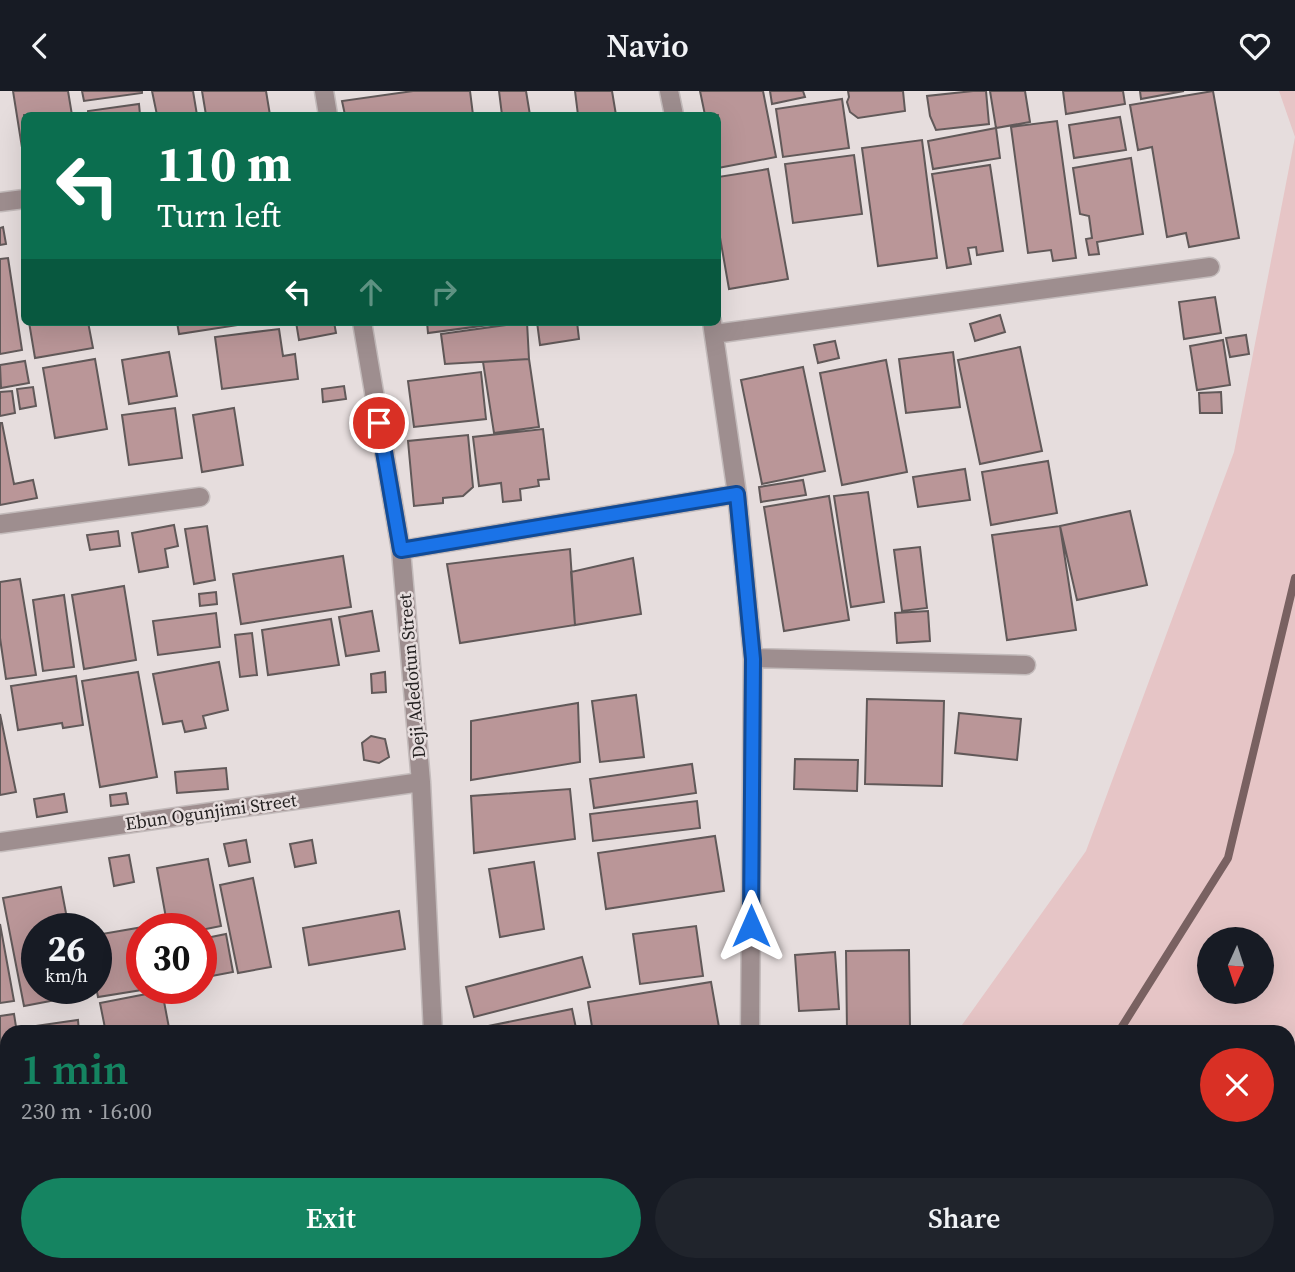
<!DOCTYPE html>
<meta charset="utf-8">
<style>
:root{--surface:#171b24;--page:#20242c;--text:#f1f3f6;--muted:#9ea1a6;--accent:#158461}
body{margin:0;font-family:"Source Serif 4",serif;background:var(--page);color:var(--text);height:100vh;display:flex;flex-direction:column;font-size:26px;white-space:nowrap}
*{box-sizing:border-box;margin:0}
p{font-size:23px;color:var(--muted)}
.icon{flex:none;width:38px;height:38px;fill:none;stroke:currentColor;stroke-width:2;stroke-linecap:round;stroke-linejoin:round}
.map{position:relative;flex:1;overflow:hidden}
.details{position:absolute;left:0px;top:934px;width:1295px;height:247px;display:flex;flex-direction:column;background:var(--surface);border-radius:21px 21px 0 0;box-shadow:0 7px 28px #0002}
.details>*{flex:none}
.top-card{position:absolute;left:21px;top:21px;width:700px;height:214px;border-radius:10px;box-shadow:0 7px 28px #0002;background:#0b6e4f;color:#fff;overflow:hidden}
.needle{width:46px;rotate:183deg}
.buttons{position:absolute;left:1197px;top:836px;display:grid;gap:14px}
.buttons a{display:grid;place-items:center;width:77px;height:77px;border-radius:50%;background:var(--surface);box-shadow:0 7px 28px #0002;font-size:35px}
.speed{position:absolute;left:21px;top:822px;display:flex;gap:14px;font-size:35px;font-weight:700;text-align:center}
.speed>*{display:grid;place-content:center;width:91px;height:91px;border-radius:50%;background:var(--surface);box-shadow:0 7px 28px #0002;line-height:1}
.speed small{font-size:18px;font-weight:400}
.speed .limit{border:10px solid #d22;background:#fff;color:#111}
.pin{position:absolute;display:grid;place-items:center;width:60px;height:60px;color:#fff;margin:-30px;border:4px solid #fff;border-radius:50%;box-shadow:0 2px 7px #0007}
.me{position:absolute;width:77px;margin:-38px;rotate:0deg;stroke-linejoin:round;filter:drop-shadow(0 0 5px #0008)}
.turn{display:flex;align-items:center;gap:24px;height:147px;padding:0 21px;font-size:32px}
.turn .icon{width:91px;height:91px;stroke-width:2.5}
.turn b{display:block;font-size:49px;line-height:60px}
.lanes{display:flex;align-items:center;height:66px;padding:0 21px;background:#0003;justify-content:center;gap:35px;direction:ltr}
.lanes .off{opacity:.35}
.round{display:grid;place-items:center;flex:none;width:74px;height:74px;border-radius:37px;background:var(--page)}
.head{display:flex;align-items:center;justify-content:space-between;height:119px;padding:0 21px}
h1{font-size:42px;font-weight:600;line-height:52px;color:var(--accent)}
.primary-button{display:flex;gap:14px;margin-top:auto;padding:14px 21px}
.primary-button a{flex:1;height:80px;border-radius:42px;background:var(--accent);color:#fff;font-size:28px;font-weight:600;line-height:80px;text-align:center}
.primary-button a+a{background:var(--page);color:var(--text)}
header{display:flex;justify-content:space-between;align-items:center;height:91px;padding:0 21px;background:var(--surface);font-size:32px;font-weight:600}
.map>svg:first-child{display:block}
.green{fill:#e6c5c6;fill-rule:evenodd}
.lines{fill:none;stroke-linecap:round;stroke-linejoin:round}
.stream{stroke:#796161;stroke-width:8}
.building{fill:#ba9698;stroke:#615959;stroke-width:2}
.street-casing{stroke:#c3bbbb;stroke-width:21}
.street{stroke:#9e8e8f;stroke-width:18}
.route-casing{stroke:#114b97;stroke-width:18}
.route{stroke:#1a73e8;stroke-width:12}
.labels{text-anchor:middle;stroke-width:5;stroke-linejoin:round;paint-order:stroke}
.street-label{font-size:18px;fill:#242121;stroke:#e6dddd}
</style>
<header><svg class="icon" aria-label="back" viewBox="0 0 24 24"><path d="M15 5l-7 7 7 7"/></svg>Navio<svg class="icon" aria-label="heart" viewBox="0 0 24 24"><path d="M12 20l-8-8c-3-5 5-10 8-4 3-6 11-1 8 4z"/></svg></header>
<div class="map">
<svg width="1295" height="1181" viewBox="0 0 1295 1181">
<rect width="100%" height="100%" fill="#e6dddd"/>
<path class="green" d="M1279,0H1295V1181H399L405,1174H1288V942L957,941L1086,760L1234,361L1295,46ZM1209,849H1262V901H1209Z"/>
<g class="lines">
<path class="stream" d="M1118,942L1228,767L1295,487
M826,1181L834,1174"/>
</g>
<path class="building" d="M13,0H68L72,24H24V69Z
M82,0H142V2L84,10Z
M152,0H193L197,24H157Z
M202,0H266L270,24H206Z
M413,0H470L473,24H345L342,10Z
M499,0H526L530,24H502Z
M575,0H612L616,24H578Z
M700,0H763L776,66L718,77V24H705Z
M770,0H803L805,6L772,13Z
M848,0H903L905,20L858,27L850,21L847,11L849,6Z
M973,0H986L989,33L936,39L930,25L927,5Z
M990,0H1025L1030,31L996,37Z
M1063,0H1123L1125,13L1066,23Z
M1140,0H1184L1141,8Z
M1213,0L1239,147L1189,156L1186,142L1167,146L1152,56L1138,59L1130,14Z
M842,8L849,57L783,66L776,18Z
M139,13L140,24H88V20Z
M1120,26L1126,59L1074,67L1069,34Z
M1057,30L1076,167L1053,170L1051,159L1028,162L1011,36Z
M996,37L1000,67L933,78L928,50Z
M922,49L937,167L878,175L862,57Z
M854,64L862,123L793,132L785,73Z
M1131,67L1143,143L1097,151L1099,163L1089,164L1086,148L1092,147L1089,125L1080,123L1073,77Z
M990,74L1003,160L977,164L976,156L968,157L971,173L947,177L932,83Z
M768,78L788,188L729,198L718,135V86Z
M3,136L6,153L0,154V137Z
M8,167L22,259L0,263V168Z
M1215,206L1221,242L1184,248L1179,211Z
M1000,224L1005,241L975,250L970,233Z
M29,231H88L93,257L35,267Z
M177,231H237L238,234L179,243Z
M296,231H334L336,242L299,249Z
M427,231H511L428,242Z
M527,231L529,268L445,273L441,243Z
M537,231H577L579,248L540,254Z
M279,238L283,265L295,263L298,288L222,298L215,246Z
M1246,244L1249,263L1230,266L1226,247Z
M1223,249L1230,294L1197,299L1190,255Z
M835,250L839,267L818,272L814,254Z
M1020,256L1042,360L980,373L958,269Z
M169,261L177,305L129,313L122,269Z
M953,261L960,316L906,322L899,268Z
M95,268L107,338L55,347L43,277Z
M529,268L539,336L494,342L483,271Z
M886,269L907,381L842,394L820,282Z
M25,270L29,292L1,297L0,274Z
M803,276L825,380L762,393L741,289Z
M481,281L486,328L414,336L408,290Z
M344,295L346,308L323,311L322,298Z
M33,296L36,315L20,318L17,298Z
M12,300L15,322L0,325V301Z
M1221,301L1222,322H1200L1199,302Z
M175,317L182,367L129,374L122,324Z
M234,317L243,374L202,381L193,324Z
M0,332H2L14,393L33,389L37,407L0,414Z
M543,338L549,388L538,389L539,395L520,398L521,409L503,411L501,392L479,395L473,346Z
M468,344L473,396L463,405L443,407V412L414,415L408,350Z
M1048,370L1057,422L991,434L982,381Z
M965,378L970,409L918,416L913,386Z
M803,389L806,404L761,411L759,396Z
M868,401L884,511L851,516L834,405Z
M829,405L849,529L784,540L764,416Z
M1130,420L1147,494L1077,509L1060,435Z
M174,434L178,455L165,458L168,476L139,481L132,442Z
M207,435L215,489L194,493L185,438Z
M1060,435L1076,539L1007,549L992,444Z
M118,440L120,455L90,459L87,444Z
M920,456L927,517L902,520L894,459Z
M570,458L575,534L460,552L447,473Z
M343,465L351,516L241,533L233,483Z
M633,467L641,523L575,534L571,481Z
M20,488L36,584L6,588L0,547V491Z
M124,495L136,569L84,578L72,504Z
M216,501L217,513L200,515L199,503Z
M64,504L74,576L43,580L33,509Z
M372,520L379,560L346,565L339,526Z
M928,520L930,550L897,552L895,522Z
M216,522L220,556L158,564L153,530Z
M331,528L339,574L268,584L262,539Z
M252,542L257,584L240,586L235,544Z
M219,571L228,619L203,625L206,637L185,641L182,630L163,633L153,583Z
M138,581L157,686L100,696L82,590Z
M385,581L386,601L372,602L371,583Z
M76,585L83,634L63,637L62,632L18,639L11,595Z
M636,604L644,666L600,671L592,610Z
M867,608L944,610L942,695L865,693Z
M578,612L580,671L471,689V630Z
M959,622L1021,628L1017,669L955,662Z
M0,623L16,701L0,704Z
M371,645L385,648L389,666L379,672L364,669L362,652Z
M795,668L858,669L857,700L794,698Z
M692,673L696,702L594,717L590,688Z
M226,677L228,698L177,702L175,681Z
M570,698L575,748L474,762L471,705Z
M126,702L128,713L111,715L110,704Z
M64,703L67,721L37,726L34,708Z
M697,710L700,737L593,750L590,723Z
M715,745L724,800L606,818L598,762Z
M246,749L250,771L229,775L224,753Z
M312,749L316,772L295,776L290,753Z
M129,764L134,791L114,795L109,767Z
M208,768L221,835L201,839L168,838L157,777Z
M534,771L544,838L500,846L489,778Z
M253,787L271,876L238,882L220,794Z
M61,796L69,838H37V898H81L82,904L24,915L3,807Z
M399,820L405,858L309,874L303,837Z
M0,833L14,910L0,912Z
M149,835L150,838H142V898H148L98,906L96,896V844Z
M696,835L703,885L640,893L633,843Z
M226,843L233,881L201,887V848Z
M909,859L910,939L847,940L846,860Z
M835,861L839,918L799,920L795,864Z
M582,866L590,896L474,926L466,896Z
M711,891L720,942H593L588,911Z
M162,900L170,942H106L100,912Z
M572,918L577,942L459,941Z
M14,923L17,942H7V964L0,965V925Z
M78,929L79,942H28V936Z
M145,1174H207L208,1181H146Z
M215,1174H269L270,1181H216Z
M290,1174H338L339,1181H290Z"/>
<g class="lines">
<defs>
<path id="street" d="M324,0L328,24
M669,0L674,24
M0,111L24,108
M362,231L401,459L421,691L433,942
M712,231L737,403L753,567L750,942
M714,243L1210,176
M0,433L200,406
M401,459L737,403
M753,567L1026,574
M0,751L421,691
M0,1084L7,1083
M400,1181L402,1174"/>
</defs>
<use href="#street" class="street-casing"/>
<use href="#street" class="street"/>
</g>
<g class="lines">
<defs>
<path id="route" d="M379,332L401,459L737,403L753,568L751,835"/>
</defs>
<use href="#route" class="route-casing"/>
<use href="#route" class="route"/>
</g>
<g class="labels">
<g class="street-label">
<text transform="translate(412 585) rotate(-95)" y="6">Deji Adedotun Street</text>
<text transform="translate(211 721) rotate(-8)" y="6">Ebun Ogunjimi Street</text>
</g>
</g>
</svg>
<div class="buttons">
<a><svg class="needle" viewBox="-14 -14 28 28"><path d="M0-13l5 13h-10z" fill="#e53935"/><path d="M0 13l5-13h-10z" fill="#9ea1a6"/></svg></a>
</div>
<div class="speed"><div>26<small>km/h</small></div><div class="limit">30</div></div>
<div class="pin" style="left:379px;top:332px;background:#d93025"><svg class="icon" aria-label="arrive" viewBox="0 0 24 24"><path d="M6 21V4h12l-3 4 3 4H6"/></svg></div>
<svg class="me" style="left:751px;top:835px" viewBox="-20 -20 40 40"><path d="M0-17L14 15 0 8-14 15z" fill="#1a73e8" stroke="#fff" stroke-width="4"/></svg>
<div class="top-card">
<div class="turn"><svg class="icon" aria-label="left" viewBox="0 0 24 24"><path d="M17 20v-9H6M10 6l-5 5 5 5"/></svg><div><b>110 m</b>Turn left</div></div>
<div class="lanes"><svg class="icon" aria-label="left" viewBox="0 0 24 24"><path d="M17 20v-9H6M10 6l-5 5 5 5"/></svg><svg class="icon off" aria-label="ahead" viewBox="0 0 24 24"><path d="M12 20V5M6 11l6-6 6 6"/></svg><svg class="icon off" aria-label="right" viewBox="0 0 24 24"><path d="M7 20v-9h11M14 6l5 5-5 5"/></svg></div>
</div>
<section class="details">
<div class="head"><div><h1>1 min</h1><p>230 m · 16:00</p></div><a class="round" style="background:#d93025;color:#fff"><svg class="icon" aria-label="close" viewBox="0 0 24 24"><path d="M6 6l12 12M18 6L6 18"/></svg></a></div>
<div class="primary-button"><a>Exit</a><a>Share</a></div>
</section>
</div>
